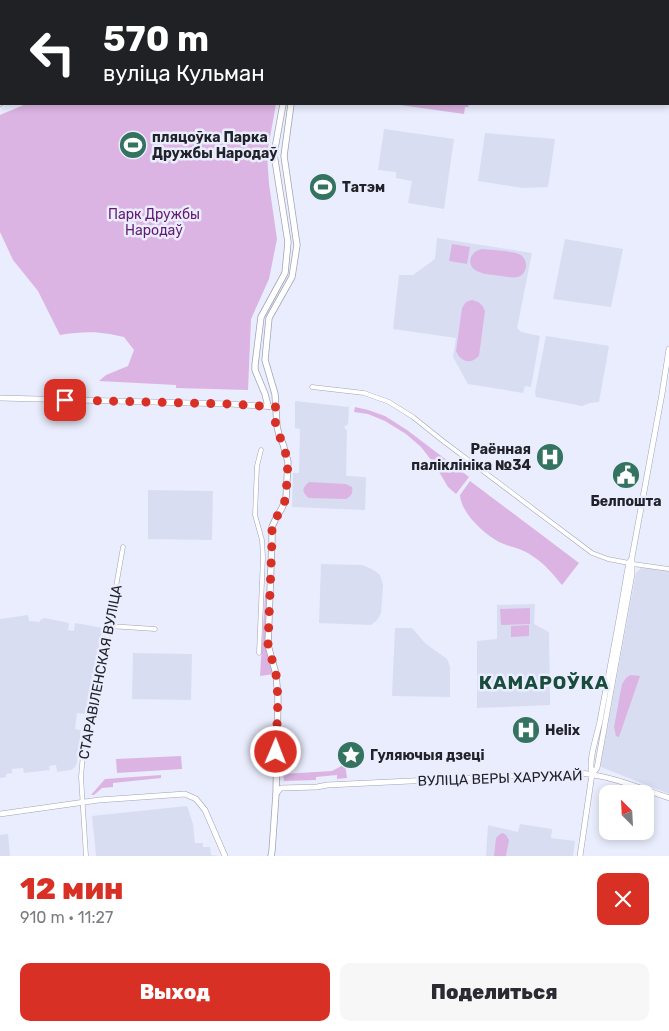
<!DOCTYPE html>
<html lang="ru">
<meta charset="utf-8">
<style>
:root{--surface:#fff;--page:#f7f7f7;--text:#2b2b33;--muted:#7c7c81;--accent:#d93025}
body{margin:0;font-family:Rubik,sans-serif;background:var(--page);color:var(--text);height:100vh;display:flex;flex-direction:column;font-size:19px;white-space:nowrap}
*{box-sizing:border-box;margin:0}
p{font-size:16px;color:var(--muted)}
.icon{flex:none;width:28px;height:28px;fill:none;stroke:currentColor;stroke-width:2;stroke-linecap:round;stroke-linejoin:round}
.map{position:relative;height:856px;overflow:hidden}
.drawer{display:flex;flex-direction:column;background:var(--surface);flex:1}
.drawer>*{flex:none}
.hud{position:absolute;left:0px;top:0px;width:670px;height:105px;box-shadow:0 2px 8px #0003;background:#202124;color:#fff;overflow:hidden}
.needle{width:32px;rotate:336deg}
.buttons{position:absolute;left:599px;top:785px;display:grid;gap:10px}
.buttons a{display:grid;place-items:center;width:55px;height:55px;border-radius:10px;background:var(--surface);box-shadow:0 2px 8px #0003;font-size:25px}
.pin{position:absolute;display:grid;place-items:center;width:42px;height:42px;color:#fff;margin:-21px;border-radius:10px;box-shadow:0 2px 8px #0006}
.me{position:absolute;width:55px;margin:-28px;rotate:1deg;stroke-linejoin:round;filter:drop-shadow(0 0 4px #0008)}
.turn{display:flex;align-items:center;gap:18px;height:105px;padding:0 20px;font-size:22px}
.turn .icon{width:65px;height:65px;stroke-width:2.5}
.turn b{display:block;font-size:35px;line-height:42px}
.round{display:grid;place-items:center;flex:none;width:52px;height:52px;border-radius:10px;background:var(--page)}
.head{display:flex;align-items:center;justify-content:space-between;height:85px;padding:0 20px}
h1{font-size:30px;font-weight:800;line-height:38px;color:var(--accent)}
.button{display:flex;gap:10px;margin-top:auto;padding:10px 20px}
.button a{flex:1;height:58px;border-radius:10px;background:var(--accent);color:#fff;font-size:20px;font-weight:800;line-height:58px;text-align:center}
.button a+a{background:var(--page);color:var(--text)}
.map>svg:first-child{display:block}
.built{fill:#d9ddf2}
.green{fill:#dcb4e3}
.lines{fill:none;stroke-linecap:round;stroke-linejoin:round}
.street-casing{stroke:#a0a3b6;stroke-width:5}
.secondary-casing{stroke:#a0a3b6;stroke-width:6}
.primary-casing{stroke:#a0a3b6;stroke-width:7}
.street{stroke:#fff;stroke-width:4}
.secondary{stroke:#fff;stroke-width:5}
.primary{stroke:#fff;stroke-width:5.5}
.route{stroke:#d93025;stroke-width:9;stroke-dasharray:0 16.2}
.labels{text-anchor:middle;stroke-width:5;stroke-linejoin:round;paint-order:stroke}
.poi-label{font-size:14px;font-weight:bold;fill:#21222a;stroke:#eaedfd;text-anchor:start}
.park-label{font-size:14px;fill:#641971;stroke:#eaedfd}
.street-label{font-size:14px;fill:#21222a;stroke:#eaedfd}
.district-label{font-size:19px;font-weight:bold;letter-spacing:1px;fill:#194c3d;stroke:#eaedfd}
</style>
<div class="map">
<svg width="669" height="856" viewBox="0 0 669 856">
<rect width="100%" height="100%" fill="#eaedfd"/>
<path class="built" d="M384,129L454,139L444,209L408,203L412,181L396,178V172L378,170Z
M485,133L555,139L548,187L523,188L478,181Z
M437,238L532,253L517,328L521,332L540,336L531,387L525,386L523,393L468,384L453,357L456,338L393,329L399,275H413L435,259Z
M565,239L623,249L611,307L553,299Z
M546,336L609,346L599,402L590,403L582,406L536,397L535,392Z
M295,401L349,407L348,424L344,427L347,431L346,476L366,477L365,510L292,507L293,473H299L300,429L295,428Z
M148,490L213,491L212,540L148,539Z
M321,564L362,565L372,569L380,575L383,585L381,613L377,620L371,625L319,623Z
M641,568L669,571V794L601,767V763L636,573Z
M535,604L534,624L549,632L550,705L477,708V641L497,639V605Z
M28,615L29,621L40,622V620L45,618L69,623L68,630L73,631H74L75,623L103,628L85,714L77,713L75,729L81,730L77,762L75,767L71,770L57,772L56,765L49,766L50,770L24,773L23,768L12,769V773L6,774V777L0,778V619Z
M395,628H412L425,643L447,659L450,667V697L392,696Z
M133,653L192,654L191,700L132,699Z
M187,806L193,824L195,843H203V847H210L211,855L219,856H96L92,816Z
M520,824L552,829L551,838L575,841L573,856H486L488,825L518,832Z
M8,834L10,856H0V835Z"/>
<path class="green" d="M0,0H218L212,1H1V81L0,82Z
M26,104H276L267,154L269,184L277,239L269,279L251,319L248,390L176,388V385L99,381L106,375L128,366L134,350L124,337C100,331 84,331 60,335L38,291L13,260L0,232V115Z
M393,104H469L468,107H465L464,114Z
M452,244L470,247L467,264L449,261Z
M482,249C491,250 515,251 521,255C529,261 527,274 518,277C513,278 507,277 502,276C495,275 486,275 479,272C465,267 469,251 482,249Z
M472,300C480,302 482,304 485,311L479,356C470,365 461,362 456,351L462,308L466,302Z
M355,407L368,410L385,416L407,430L469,477L456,494L448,487L435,465L421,447L406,434L385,421L368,414L354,412Z
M470,481L579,563L562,585C553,574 544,563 531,555C521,548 509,547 499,542C484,534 461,513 460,495Z
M309,482L346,484L352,487C353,493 352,495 346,499L309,498C301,492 302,488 309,482Z
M265,596H266L265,646L274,674L260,676Z
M530,608V624L501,625L500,609Z
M529,625V636L511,637V626Z
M630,675L640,676L619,737L616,736L614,727L622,684L626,678Z
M181,756L182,769L117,773L116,759Z
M345,764L347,778L337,779V775L316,777V780L284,781L283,774L332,771Z
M161,775V778L113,783V787L102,788L94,795H91L105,779Z
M503,833L506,835L509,840L506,856H494L496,838L500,834Z"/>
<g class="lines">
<defs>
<path id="street" d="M312,387L364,393L389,402L413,417L443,441L592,553L608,559L629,563
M633,564L669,569
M109,626L155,629
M259,653L263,557L262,540L255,515L257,466L261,450
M86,856L81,777L83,754L106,643L123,547"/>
<path id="secondary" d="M0,398L230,404L276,407
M592,774L597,768L632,574V557L662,394L669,349
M276,794L281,788L317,787L327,785L578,773C609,775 639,788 669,798
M0,814L99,800L185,794L196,799L205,810L225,856
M580,856L592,774C588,760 597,736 600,721C609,672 619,623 627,573L629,563L632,558"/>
<path id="primary" d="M352,0L354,1
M281,1L284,0
M295,1V0
M0,94L1,93
M0,103L1,102
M268,406L265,394L255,370V365L261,317L285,273L288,242L274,154L283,104
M271,856L272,851L276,794L278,698L276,674L268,645L272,540V527L276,518L282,508L286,498L288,462L283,444L279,435L277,426L275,394L265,360L269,318L292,277L297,245L284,156L291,104"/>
</defs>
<use href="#street" class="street-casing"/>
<use href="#secondary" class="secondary-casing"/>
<use href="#primary" class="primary-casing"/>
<use href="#street" class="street"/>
<use href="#secondary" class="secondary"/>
<use href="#primary" class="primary"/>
</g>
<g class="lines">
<path class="route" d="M65,400L230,404L276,407L275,421L279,435L283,444L288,462L287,478L286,498L282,508L276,518L272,528V540L268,645L276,674L278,698L276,752"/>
</g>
<defs>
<symbol id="stadium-disc" viewBox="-11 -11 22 22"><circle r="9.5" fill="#347360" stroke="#eaedfd"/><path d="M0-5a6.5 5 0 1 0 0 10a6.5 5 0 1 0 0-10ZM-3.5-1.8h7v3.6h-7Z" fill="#fff"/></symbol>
<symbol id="hospital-disc" viewBox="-11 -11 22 22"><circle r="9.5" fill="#347360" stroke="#eaedfd"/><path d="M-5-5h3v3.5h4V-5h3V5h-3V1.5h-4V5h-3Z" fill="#fff"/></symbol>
<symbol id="civic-disc" viewBox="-11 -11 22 22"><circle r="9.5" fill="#347360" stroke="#eaedfd"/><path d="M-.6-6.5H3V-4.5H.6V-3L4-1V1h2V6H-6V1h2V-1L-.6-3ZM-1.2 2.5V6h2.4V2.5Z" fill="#fff"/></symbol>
<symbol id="sight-disc" viewBox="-11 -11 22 22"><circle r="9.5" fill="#347360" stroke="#eaedfd"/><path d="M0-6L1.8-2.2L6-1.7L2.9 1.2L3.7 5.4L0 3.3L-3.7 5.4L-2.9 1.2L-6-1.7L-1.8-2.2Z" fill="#fff"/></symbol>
</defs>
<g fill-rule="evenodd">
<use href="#stadium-disc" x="117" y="129" width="32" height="32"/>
<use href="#stadium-disc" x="307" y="171" width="32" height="32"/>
<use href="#hospital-disc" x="534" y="441" width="32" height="32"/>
<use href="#civic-disc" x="610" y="459" width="32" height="32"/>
<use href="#hospital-disc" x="510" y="714" width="32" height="32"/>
<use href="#sight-disc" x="335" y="739" width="32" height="32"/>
</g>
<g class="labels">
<g class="poi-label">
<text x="152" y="142">пляцоўка Парка<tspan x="152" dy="16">Дружбы Народаў</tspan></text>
<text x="342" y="192">Татэм</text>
<text x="531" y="454" text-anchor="end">Раённая<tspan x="531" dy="16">паліклініка №34</tspan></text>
<text x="626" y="506" text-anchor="middle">Белпошта</text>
<text x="545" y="735">Helix</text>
<text x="370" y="760">Гуляючыя дзеці</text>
</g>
<g class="park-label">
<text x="154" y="219">Парк Дружбы<tspan x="154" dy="16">Народаў</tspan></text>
</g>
<g class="street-label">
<text transform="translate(100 672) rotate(-79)" y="5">СТАРАВІЛЕНСКАЯ ВУЛІЦА</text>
<text transform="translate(500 778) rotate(-2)" y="5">ВУЛІЦА ВЕРЫ ХАРУЖАЙ</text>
</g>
<g class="district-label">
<text x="544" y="689">КАМАРОЎКА</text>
</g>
</g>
</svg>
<div class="buttons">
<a><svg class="needle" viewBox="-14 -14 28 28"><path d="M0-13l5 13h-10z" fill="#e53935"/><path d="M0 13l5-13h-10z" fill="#7c7c81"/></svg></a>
</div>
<div class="pin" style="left:65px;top:400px;background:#d93025"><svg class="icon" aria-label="arrive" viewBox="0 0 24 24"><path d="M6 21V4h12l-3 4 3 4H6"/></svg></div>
<svg class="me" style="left:276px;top:752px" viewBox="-20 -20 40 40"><circle r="17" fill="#d93025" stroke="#fff" stroke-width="3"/><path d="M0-11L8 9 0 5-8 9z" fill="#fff"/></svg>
<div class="hud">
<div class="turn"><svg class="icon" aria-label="left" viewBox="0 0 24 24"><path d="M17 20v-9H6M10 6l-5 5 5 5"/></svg><div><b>570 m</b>вуліца Кульман</div></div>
</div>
</div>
<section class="drawer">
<div class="head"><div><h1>12 мин</h1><p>910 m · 11:27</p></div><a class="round" style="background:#d93025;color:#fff"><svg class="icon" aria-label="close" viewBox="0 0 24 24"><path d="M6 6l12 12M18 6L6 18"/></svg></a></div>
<div class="button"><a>Выход</a><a>Поделиться</a></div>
</section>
